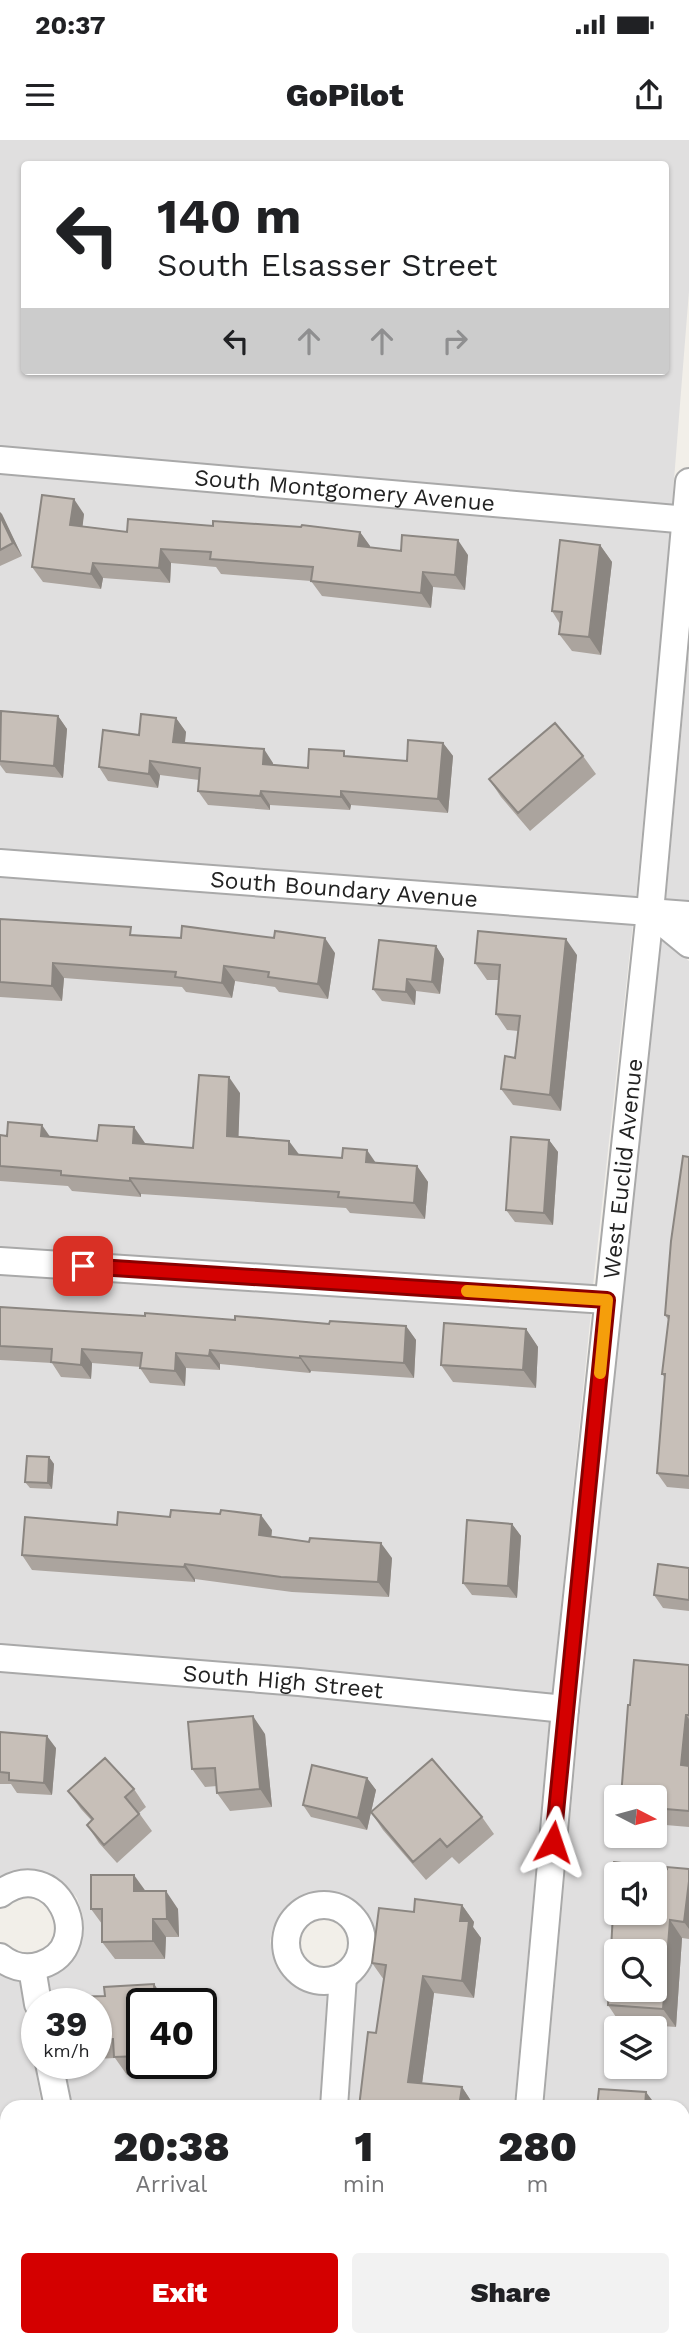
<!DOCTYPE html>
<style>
:root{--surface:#fff;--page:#f2f2f2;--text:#202124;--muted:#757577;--accent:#d40000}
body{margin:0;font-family:"Work Sans",sans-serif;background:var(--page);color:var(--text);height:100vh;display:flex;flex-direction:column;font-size:26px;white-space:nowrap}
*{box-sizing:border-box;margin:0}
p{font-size:23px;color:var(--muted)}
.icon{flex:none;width:38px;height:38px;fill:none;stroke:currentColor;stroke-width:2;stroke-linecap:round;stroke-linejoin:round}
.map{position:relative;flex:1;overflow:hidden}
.panel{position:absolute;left:0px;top:1960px;width:690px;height:247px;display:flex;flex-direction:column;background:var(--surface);border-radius:21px 21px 0 0;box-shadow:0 2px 5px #0004}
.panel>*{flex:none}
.top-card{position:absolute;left:21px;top:21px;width:648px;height:214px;border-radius:7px;box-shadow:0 2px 5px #0004;background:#fff;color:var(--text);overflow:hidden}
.needle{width:46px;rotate:96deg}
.buttons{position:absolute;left:604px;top:1645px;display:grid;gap:14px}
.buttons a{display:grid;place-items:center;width:63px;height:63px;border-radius:7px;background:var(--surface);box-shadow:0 2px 5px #0004;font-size:35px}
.speed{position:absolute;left:21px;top:1848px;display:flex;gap:14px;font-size:35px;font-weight:700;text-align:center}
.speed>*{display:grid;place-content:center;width:91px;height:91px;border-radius:50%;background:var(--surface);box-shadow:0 2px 5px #0004;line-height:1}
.speed small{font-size:18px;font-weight:400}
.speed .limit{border:4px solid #111;border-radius:10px;background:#fff;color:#111}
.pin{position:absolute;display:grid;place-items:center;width:60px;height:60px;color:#fff;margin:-30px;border-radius:14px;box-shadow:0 4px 10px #0006}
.me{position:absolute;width:77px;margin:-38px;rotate:5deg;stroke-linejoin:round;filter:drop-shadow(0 0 5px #0008)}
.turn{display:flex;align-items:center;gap:24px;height:147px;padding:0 21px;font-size:32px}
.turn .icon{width:91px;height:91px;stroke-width:2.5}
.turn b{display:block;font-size:49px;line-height:60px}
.lanes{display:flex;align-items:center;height:66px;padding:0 21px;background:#0003;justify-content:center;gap:35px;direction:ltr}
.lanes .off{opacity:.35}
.eta{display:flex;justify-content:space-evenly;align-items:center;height:119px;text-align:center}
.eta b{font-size:42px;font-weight:800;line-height:49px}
.cta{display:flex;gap:14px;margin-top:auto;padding:14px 21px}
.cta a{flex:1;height:80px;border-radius:7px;background:var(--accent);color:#fff;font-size:28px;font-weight:800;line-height:80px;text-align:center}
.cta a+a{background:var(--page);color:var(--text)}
.status{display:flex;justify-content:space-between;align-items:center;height:49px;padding:0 35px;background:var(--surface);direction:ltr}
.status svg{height:19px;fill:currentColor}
header{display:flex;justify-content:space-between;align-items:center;height:91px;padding:0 21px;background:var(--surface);font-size:32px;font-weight:800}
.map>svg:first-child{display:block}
.residential{fill:#e0dfdf;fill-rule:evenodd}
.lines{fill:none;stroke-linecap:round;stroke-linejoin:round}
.minor-casing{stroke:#a9a9a9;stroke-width:30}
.minor{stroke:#fff;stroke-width:26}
.wall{fill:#aba49e}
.shaded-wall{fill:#8b8681}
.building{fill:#c7bfb8;stroke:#8b8681;stroke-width:2;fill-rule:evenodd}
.route-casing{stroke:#8a0000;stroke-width:18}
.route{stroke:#d40000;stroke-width:12}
.slow{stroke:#f59e0b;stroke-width:12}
.labels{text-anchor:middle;stroke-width:5;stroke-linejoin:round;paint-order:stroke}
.street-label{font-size:23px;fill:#222;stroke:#fff}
</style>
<div class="status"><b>20:37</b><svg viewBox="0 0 49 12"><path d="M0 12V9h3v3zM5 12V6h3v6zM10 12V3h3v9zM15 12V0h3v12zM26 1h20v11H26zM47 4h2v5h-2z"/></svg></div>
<header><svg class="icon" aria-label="menu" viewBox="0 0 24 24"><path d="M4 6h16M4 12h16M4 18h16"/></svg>GoPilot<svg class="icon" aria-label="share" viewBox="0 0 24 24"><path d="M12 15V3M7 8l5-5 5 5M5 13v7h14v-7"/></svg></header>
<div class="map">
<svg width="689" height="2206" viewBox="0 0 689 2206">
<rect width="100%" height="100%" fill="#f2efe9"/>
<path class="residential" d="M0,0H689V151L672,365L0,307ZM665,24V231H24V24Z
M0,333L670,392L636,757L0,710Z
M689,509V762L666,760Z
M0,737L633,784L593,1146L0,1108Z
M662,799L689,821V2206H520L521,2200H682V1967H544L580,1571L622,1161ZM616,1657H654V1696H616ZM616,1734H654V1773H616ZM616,1811H654V1850H616ZM616,1888H654V1927H616Z
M0,1134L591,1172L552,1555L299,1529L0,1505Z
M0,1531L297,1555L549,1581L514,1967H349L357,1843L372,1824L377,1799L372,1780L365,1769L351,1758L328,1751L309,1753L297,1758L280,1773L273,1788L270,1801L275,1822L284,1837L299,1848L312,1853L327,1854L319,1967H73L64,1923H96V1864H53L48,1837L66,1827L79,1808L84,1790L83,1776L77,1758L65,1744L49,1735L30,1730L11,1733L0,1738ZM142,1864H201V1923H142Z
M0,1834L19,1840L42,1967H7V2200H490V2206H0Z"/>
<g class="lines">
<defs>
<g id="minor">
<path id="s1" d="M0,320L689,380"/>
<path id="s2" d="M0,723L689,775"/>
<path d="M650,772L689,804"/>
<path d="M0,1121L607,1160"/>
<path id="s3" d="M0,1518L299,1542L565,1569"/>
<path d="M0,1754C55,1712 100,1806 41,1825C26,1830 12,1827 0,1817"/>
<circle cx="324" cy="1803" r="38"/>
<path d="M32,1828L38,1864"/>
<path d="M49,1923L58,1967"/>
<path d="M334,1967L343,1836"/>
<path id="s4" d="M529,1967L565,1569L650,772L689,342"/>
<path d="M505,2206V2200"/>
</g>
</defs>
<use href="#minor" class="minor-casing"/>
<use href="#minor" class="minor"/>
</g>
<path class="wall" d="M0,372L22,416L0,426Z
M84,374L82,386L127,392L213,386L360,392L370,406V408L401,411L468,415L465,450L433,447L431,468L322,456L311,441L221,434L216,427L171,423L170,443L103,438L101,449L43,442L32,427Z
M600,405L612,422L601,515L572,511L559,494L560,484L552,471Z
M58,576L67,589L63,638L6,633L0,625V584Z
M176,578L186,592L185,603L273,623V625L308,628L348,616L407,621L443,603L453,616L448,673L351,665L350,670L270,665V670L208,665L198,651L199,640L160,635L158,648L108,641L99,627L139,595Z
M583,616L596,634L530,691L501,657L489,639Z
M0,779L136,795L335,813L328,859L279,852L275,847L235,841L232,858L186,852L182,847L64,838L62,861L0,857Z
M436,806L444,819L440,854L416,851L415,865L382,861L373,849Z
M577,815L561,971L513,965L501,949L515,918L518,891L507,890L496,874L499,840H487L475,823Z
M240,953L238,997L299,1015L417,1026L428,1042L425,1079L350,1073L346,1068L141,1054V1057L72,1051L68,1046L0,1041V995L51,997L193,1008Z
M549,1000L558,1012L553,1085L515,1082L506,1070Z
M689,1017V1349L667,1347L657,1333L665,1238L662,1234L669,1181L665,1175Z
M0,1167L145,1176L235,1180L329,1184L406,1186L416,1200L414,1238L311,1231L310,1233L220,1224V1230L186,1228L185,1246L150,1243L140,1228L141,1227L92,1223L91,1239L61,1237L52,1223L0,1220Z
M526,1189L538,1207L536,1248L453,1242L441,1225Z
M49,1317L54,1324L52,1349L30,1348L25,1342Z
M512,1384L521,1396L517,1458L472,1455L463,1443Z
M117,1385L272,1390L271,1396L392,1418L389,1457L292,1452L195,1439V1442L32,1430L22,1415Z
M689,1428V1471L663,1468L654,1455Z
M689,1525V1687L654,1684V1657L630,1565Z
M0,1592L56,1608L52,1655L17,1653L11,1644H0Z
M265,1594L272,1667L230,1671L217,1653V1646L205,1647L192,1629Z
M367,1638L376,1650L367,1690L311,1677L303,1665Z
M134,1649L146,1667L139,1673L152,1691L117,1723L99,1703L87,1685L92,1681L81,1669L68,1651Z
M371,1672L482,1677L494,1694L459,1724L452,1717L426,1740L383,1690Z
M667,1729H689V1799L682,1798L676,1887L620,1883L608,1865L613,1779L608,1772Z
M146,1751L178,1769L179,1797H166L165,1819H115L102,1802V1784L91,1769Z
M462,1765L474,1782L473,1787L481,1798L474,1858L434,1853L422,1943L462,1947L473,1964V1967H359L376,1893L384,1840L372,1823L414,1772Z
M154,1844L166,1862L142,1864V1923H169V1933L127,1935L115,1918L96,1919V1864L105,1856Z
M350,2200H418L417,2206H355Z"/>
<path class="shaded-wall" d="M74,359L84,374L81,400L70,385Z
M0,372L2,374L22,416L13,403L0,376Z
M360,392L370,406L368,421L358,406Z
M458,400L468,415L465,450L455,435Z
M600,405L612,422L601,515L589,497Z
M161,409L171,423L170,443L159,428Z
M93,423L103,438L101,449L91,434Z
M423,432L433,447L431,468L421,453Z
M58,576L67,589L63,638L54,626Z
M176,578L186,592L183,616L173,602Z
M443,603L453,616L448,673L438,659Z
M264,609L273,623L272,638L263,624Z
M150,621L160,635L158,648L149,634Z
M261,651L270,665V670L260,656Z
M341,651L351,665L350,670L341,657Z
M325,798L335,813L328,859L318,844Z
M566,799L577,815L561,971L550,955Z
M436,806L444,819L440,854L432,842Z
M53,823L64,838L62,861L52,846Z
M224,826L235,841L232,858L222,843Z
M407,839L416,851L415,865L406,852Z
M229,937L240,953L238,1012L227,996Z
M42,985L53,1001L41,996Z
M134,987L145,1003H133Z
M549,1000L558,1012L553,1085L544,1073Z
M289,1001L301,1017L289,1014Z
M367,1010L378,1026L366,1022Z
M417,1026L428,1042L425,1079L414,1063Z
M130,1038L141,1054V1057L130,1041Z
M406,1186L416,1200L414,1238L404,1223Z
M526,1189L538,1207L536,1248L523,1230Z
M82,1209L92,1223L91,1239L81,1225Z
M210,1210L220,1224V1230L209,1216Z
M176,1213L186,1228L185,1246L175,1231Z
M300,1216L311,1231L310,1233L300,1218Z
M49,1317L54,1324L52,1349L48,1343Z
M261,1375L272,1390L270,1410L259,1395Z
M512,1384L521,1396L517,1458L508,1446Z
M381,1403L392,1418L389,1457L378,1442Z
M185,1424L195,1439V1442L184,1427Z
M686,1575L689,1579V1636L681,1625Z
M253,1576L265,1594L272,1667L260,1649Z
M47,1596L56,1608L52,1655L44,1643Z
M367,1638L376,1650L367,1690L358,1678Z
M134,1735L147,1753L134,1751Z
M689,1741V1789L684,1782Z
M166,1751L178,1769L179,1797L167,1779Z
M462,1765L474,1782L473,1787L481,1798L474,1858L462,1841L460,1781Z
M153,1779L166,1797L165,1819L153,1801Z
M670,1780L682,1798L676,1887L663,1869Z
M423,1836L434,1853L420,1959L408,1942Z
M154,1844L166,1862V1864H155Z
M163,1923H169V1933Z
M462,1947L473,1964V1967H459Z
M646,1952L655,1964V1967H645Z
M7,2080V2100L0,2090V2088Z
M408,2200H418L417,2206H409L408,2204Z"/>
<path class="building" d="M42,355L74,359L70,385L127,392L128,379L213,386V381L301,387L302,385L360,392L358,406L401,411L402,395L458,400L455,435L423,432L421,453L311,441L313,427L210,419L211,412L161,409L159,428L93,423L91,434L32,427Z
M0,376L13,403L0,410Z
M560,400L600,405L589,497L559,494L562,472L552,471Z
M1,571L58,576L54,626L0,621Z
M141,574L176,578L173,602L264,609L263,624L308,628L309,609L344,611V616L407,621L408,600L443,603L438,659L341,651V657L261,651L260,656L198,651L200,628L150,621L149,634L99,627L103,590L139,595Z
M555,583L583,616L518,673L489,639Z
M0,779L131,787L130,795L181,798L182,786L274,798L275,791L325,798L318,844L268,837L269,832L224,826L222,843L175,837L176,832L53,823L52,846L0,842Z
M478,791L566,799L550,955L501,949L505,916L515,918L520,876L496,874L500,825L475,823Z
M379,800L436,806L432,842L407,839L406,852L373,849Z
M199,935L229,937L227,996L289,1001V1014L342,1018L343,1008L367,1010L366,1022L417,1026L414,1063L338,1057L339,1052L130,1038V1041L61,1035V1031L0,1026V995L7,996L8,982L42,985L41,996L97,1001L99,985L134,987L133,1003L193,1008Z
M511,997L549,1000L544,1073L506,1070Z
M683,1016L689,1017V1336L657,1333L665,1234H662L669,1176L665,1175L671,1101Z
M0,1167L145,1176V1173L235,1180V1176L329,1184L330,1181L406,1186L404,1223L300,1216V1218L210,1210L209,1216L176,1213L175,1231L140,1228L142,1213L82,1209L81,1225L51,1222L52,1209L0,1206Z
M444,1183L526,1189L523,1230L441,1225Z
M27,1316L49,1317L48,1343L25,1342Z
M171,1370L220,1374L221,1370L261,1375L259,1395L309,1402L310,1398L381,1403L378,1442L281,1437L185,1424L184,1427L22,1415L25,1377L117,1385L118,1372L170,1377Z
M467,1380L512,1384L508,1446L463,1443Z
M658,1424L689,1428V1460L654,1455Z
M634,1520L689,1525V1575H686L681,1625L689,1626V1671L654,1668V1657H621L628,1565H630Z
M253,1576L260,1649L217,1653L215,1628L192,1629L188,1582Z
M0,1592L47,1596L44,1643L9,1640V1633L0,1632Z
M105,1618L134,1649L125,1657L139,1674L104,1705L87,1685L93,1679L68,1651Z
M432,1619L482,1677L447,1707L440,1699L413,1722L371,1672Z
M312,1625L367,1638L358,1678L303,1665Z
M614,1722L667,1729V1727L689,1729V1741L684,1782L670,1780L663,1869L608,1865L613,1773L608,1772ZM616,1734H654V1773H616ZM616,1811H654V1850H616Z
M91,1735H134V1751H166L167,1779H153V1801L102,1802V1769H91Z
M415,1759L462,1765L460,1781H469L462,1841L423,1836L408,1942L462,1947L459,1967H359L368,1892L376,1893L386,1825L372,1823L379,1768L414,1772Z
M154,1844L155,1864H142V1916L114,1917L113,1899L96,1900V1864H71L70,1857L105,1856L104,1847Z
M599,1949L646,1952L645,1967H597Z
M0,2031L7,2038V2080L0,2088Z
M364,2200H408V2204Z"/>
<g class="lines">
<defs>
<path id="route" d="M83,1126L607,1160L553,1702"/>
</defs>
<use href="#route" class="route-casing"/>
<use href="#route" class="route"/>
<path class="slow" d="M467,1151L607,1160L600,1233"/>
</g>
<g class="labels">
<g class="street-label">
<text dy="8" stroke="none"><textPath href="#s1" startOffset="346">South Montgomery Avenue</textPath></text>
<text dy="8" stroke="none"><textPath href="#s2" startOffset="345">South Boundary Avenue</textPath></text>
<text dy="8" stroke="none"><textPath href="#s4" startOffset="943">West Euclid Avenue</textPath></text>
<text dy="8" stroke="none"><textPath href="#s3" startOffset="284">South High Street</textPath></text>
</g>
</g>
</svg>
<div class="buttons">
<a><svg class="needle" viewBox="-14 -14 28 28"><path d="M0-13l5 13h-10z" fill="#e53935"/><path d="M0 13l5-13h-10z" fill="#757577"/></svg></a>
<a><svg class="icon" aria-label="sound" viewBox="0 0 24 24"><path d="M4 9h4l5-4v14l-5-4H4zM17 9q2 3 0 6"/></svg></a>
<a><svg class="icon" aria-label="search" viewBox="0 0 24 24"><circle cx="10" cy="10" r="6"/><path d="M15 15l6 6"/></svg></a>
<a><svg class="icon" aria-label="layers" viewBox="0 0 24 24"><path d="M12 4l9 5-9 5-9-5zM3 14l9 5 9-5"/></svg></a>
</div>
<div class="speed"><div>39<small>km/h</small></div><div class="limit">40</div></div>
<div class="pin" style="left:83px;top:1126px;background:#d93025"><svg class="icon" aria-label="arrive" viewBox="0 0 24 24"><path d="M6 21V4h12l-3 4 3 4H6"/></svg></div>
<svg class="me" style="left:553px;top:1702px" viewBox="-20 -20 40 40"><path d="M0-17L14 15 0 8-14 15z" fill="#d40000" stroke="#fff" stroke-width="4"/></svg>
<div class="top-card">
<div class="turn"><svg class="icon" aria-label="left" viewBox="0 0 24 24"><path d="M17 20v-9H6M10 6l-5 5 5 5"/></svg><div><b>140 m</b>South Elsasser Street</div></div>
<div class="lanes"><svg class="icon" aria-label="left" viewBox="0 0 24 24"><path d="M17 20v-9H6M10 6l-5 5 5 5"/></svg><svg class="icon off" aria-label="ahead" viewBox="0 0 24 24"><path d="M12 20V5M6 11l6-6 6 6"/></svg><svg class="icon off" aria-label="ahead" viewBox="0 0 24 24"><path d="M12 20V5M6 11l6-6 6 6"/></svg><svg class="icon off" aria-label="right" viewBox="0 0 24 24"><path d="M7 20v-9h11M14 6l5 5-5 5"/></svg></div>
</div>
<section class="panel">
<div class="eta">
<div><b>20:38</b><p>Arrival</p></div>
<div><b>1</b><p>min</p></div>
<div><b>280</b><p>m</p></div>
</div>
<div class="cta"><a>Exit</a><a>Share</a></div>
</section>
</div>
